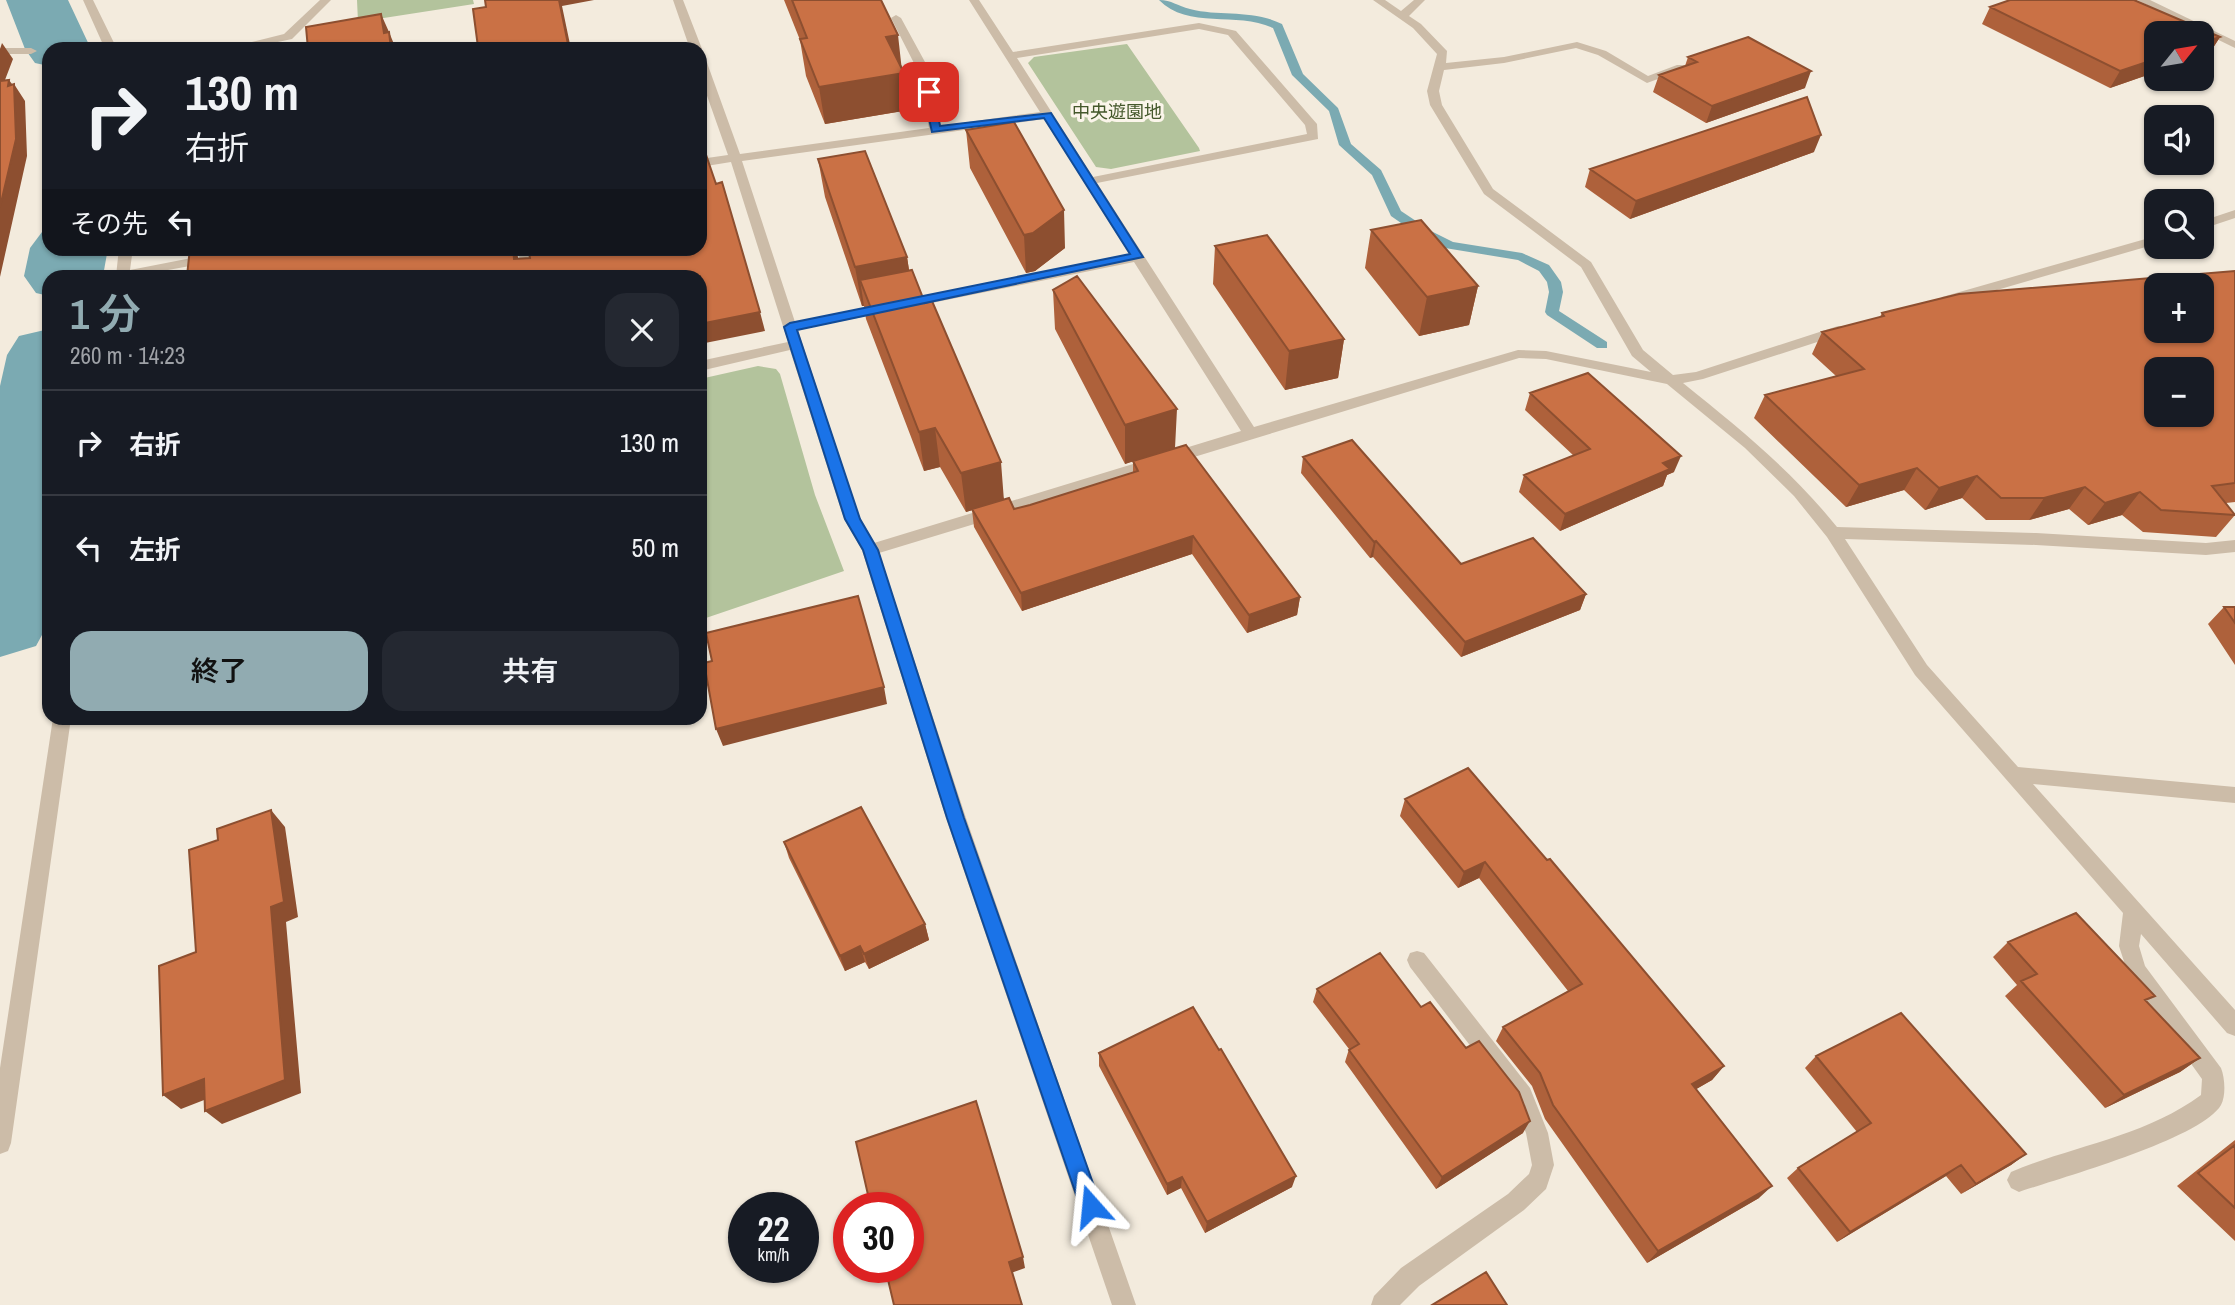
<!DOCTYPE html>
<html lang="ja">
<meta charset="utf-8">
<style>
:root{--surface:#171b24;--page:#242831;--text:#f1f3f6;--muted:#9ea1a6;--line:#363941;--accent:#91abb1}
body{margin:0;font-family:"Archivo Narrow","Noto Sans JP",sans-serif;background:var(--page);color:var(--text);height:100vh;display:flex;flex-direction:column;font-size:26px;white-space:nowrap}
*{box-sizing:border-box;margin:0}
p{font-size:23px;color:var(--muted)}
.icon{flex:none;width:38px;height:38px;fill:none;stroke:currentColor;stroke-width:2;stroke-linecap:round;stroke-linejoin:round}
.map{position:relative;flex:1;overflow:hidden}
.side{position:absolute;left:42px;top:270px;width:665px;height:455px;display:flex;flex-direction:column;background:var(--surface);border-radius:21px;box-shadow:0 2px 5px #0004}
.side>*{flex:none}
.hud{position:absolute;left:42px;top:42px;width:665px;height:214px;border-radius:21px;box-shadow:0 2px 5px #0004;background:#171b24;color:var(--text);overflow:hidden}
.needle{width:46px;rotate:60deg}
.buttons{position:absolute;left:2144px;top:21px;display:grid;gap:14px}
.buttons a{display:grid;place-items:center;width:70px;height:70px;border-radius:14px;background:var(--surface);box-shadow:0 2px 5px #0004;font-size:35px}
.speed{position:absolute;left:728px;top:1192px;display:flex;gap:14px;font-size:35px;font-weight:700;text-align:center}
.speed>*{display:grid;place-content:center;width:91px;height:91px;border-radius:50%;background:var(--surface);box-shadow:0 2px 5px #0004;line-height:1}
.speed small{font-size:18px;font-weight:400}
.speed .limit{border:10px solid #d22;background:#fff;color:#111}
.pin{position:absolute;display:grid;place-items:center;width:60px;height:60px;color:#fff;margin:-30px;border-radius:14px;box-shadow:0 4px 10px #0006}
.me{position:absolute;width:77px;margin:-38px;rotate:342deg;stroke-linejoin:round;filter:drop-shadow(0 0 5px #0008)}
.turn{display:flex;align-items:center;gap:24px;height:147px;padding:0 28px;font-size:32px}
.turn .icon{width:91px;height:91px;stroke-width:2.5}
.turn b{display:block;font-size:49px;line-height:60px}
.then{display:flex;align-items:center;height:66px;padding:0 28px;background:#0003;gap:14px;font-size:26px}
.round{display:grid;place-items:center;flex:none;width:74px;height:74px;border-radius:21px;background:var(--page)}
.head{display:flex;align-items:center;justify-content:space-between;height:119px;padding:0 28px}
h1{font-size:42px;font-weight:600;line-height:52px;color:var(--accent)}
.action{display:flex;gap:14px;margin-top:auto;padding:14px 28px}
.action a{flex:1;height:80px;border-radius:21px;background:var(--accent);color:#111;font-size:28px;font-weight:600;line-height:80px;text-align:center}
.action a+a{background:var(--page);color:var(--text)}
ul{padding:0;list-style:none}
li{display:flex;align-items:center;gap:21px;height:105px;padding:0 28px;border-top:2px solid var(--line)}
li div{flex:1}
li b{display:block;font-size:26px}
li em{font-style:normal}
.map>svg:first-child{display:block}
.green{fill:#b3c39c}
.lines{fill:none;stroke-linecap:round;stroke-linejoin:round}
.stream{fill:#7baab2;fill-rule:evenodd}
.river{fill:#7baab2;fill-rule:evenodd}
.minor{fill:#ccbca8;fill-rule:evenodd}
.wall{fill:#ae613b}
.shaded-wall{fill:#8d4f30}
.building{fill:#ca7145;stroke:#8d4f30;stroke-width:2;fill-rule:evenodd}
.route{fill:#1a73e8;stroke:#114b97;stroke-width:2}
.labels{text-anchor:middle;stroke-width:6;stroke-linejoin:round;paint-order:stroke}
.far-park-label{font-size:18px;fill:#44582b;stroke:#fbf5ea}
</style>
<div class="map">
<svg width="2235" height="1305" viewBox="0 0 2235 1305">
<rect width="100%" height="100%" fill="#f3ebdd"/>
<path class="green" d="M357,0H473L474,4L358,22Z
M1127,44L1199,148L1200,151L1111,169L1096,167L1028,63L1034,57Z
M758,366L776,369L780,374L815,495L844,571L700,620V379Z"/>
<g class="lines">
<path class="stream" d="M1159,0C1172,0 1177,6 1190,9C1221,17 1252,9 1282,24L1303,74L1338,108L1351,144L1381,170L1401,211L1431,231L1453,242L1522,253L1549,265L1561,282L1563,292L1559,311L1607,342V348H1597L1547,315L1545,312L1549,292L1547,282L1539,271L1518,260L1445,248L1421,237L1391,216L1372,175L1339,145L1329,111L1292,75L1273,28C1238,11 1188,30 1159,0Z"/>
<path class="river" d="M6,0H68L91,49H49V66L35,63L25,49Z
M49,230V248H108L103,276H49V296L36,293L24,276L30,248L42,232Z
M49,329V622L36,646L0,657V386L7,355L19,336Z"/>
<path class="minor" d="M83,0H93L117,49H105Z
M320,0H331L292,39L245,49H223L284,34Z
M673,0H683L702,49L700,51L690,49Z
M969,0H979L1013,52L1199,23L1232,30L1236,31L1317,124L1318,139L1097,183L1254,427L1518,350L1546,351L1651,372L1632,356L1581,267L1484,194L1430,105L1427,91L1437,54L1413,28L1373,0H1385L1401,11L1414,0H1425L1409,16L1421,24L1447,51L1446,63L1504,57L1577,42L1606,51L1648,76L1677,65H1685V69L1647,83L1598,55L1576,48L1504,63L1444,70L1439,91L1442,105L1493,189L1591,262L1643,350L1673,375L1696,372L1838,326H1848V332L1703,379L1683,383C1739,428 1792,471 1837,527L2036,533L2206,543L2235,540V552L2206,555L2036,545L1845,539L1927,665L2018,767L2235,787V803L2033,784L2235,1010V1036L2227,1033L2141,934L2139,946L2145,966L2221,1068C2225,1078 2226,1096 2221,1105C2201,1139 2060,1178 2019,1192L2011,1188L2007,1180L2011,1172C2075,1145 2144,1137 2201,1095L2202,1079L2129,977L2119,946L2123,913L1915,675L1827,537L1794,496L1745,448L1667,384L1546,359L1519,358L879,553L966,818L1136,1305H1112L946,818L862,550L844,519L790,350L700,371V361L788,342L731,162L700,167V159L728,155L700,76V57L706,60L740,154L929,128L919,73L891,18L896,15L901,18L931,73L940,126L1040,112ZM1199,29L1228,35L1305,125L1307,134L1093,177L1017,58ZM1044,119L1130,255L795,322L742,161ZM1134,262L1241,431L874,543L860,519L798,330Z
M2137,0H2150L2235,41V48Z
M0,48H31L37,51L31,54H0Z
M2235,210V218L2202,229V221Z
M2156,236V244L1952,303L1947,304L1940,300L1942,297Z
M119,248H133L130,270L212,254L219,258L212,262L135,276H116Z
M518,248H531L535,276H522Z
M53,718H71L11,1143L8,1151L0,1154V1068Z
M1417,951L1424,953L1530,1088L1548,1133L1554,1165L1546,1189L1524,1210L1419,1286L1400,1305H1371L1374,1296L1401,1268L1508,1194L1529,1174L1532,1165L1526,1133L1514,1103L1410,967L1407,960L1410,953Z"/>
</g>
<path class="wall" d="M784,0H881L902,68L904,73L909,110L825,124L806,76L800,40Z
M2010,0H2134L2220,37L2209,54L2202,56V33H2156V72L2110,88L1982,24L1990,7Z
M1688,57L1805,88L1706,123L1653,92L1659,75L1685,66Z
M966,130L1065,248L1035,271L1026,273L970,168Z
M1814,152L1630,219L1585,187L1590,169Z
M818,159L907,257L909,270L1004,499L1014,509L1030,505L1133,473V461L1125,464L1055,329L1053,290L1175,448L1300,597L1297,615L1247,633L1192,554L1022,611L974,527L972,510L966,512L940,467L924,471L866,319L864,306H862L825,197Z
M1371,230L1478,286L1469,325L1419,336L1365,268Z
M1215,246L1344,339L1338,378L1285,390L1213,284Z
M2235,271V502L2226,503L2235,515L2216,537L2143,532L2122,515L2088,525L2069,509L2029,520H1986L1962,498L1925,510L1904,490L1846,507L1754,418L1765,395L1836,376L1812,354L1822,332L1880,317L1882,313Z
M1530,393L1674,472L1667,475L1663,486L1560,531L1519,492L1524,475L1574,456L1525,410Z
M1303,457L1461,564L1586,594L1580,610L1461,657L1373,557L1370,558L1301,473Z
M2224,607H2235V665L2208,624Z
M1468,768L1724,1066L1712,1080L1696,1089L1759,1198L1647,1263L1545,1119L1532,1086L1496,1041L1503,1027L1568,991L1479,878L1458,888L1400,816L1405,799Z
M784,842L925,924L929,940L869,969L865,962L845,971L789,858Z
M2008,942L2147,1002L2200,1058L2180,1072L2105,1108L2005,996L2017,985L1993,957Z
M1317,989L1421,1007L1523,1133L1436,1189L1345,1062L1349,1049L1313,1002Z
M1099,1053L1292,1187L1205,1233L1181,1188L1167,1195L1099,1066Z
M1816,1056L2026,1154L2011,1165L1961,1194L1946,1176L1837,1242L1787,1178L1798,1168L1857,1132L1805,1068Z
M2235,1140V1241L2177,1186Z"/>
<path class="shaded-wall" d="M559,0H594L562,6L571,49H569Z
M381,14L389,32L396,49H391L384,33Z
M898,35L902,71L886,37Z
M2220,37L2209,54L2202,56V43Z
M2,43L13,59L0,93V49Z
M2156,59V72L2110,88L2120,71Z
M1811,71L1805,88L1706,123L1712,106Z
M904,73L909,110L825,124L819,87Z
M9,80L15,88L14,84L25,101L27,156L0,277V207L8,86Z
M1821,135L1814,152L1630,219L1636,201Z
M1064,210L1065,248L1035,271L1026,273L1024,235Z
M513,248H516L522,276L514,259Z
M907,257L913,296L860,280L864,306H862L855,267Z
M1478,286L1469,325L1419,336L1427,297Z
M760,312L765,331L700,344V324Z
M1344,339L1338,378L1285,390L1289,351Z
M1177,409L1175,448L1125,464V425Z
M935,428L940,467L924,471L919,432Z
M1681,456L1674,472L1667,475L1663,486L1560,531L1565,514L1663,463Z
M1001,462L1004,501L966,512L961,473Z
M1917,468L1904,490L1846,507L1859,485Z
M1977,476L1962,498L1925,510L1939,488Z
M2085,487L2069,509L2029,520L2044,498Z
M2140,492L2122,515L2088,525L2105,503Z
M1193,536L1192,554L1022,611L1021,593Z
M1376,541L1373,557L1370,558L1374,542Z
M1586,594L1580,610L1461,657L1465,642Z
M1300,597L1297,615L1247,633L1249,615Z
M884,687L887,704L723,746L716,729Z
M271,810L285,827L298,917L286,922L301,1093L222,1124L205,1111L271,907Z
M1485,862L1479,878L1458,888L1464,872Z
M925,924L929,940L869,969L864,954Z
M860,946L865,962L845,971L840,956Z
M2200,1058L2180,1072L2105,1108L2124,1095Z
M1724,1066L1712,1080L1681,1098L1692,1084Z
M204,1079L222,1093L181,1109L163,1095Z
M1530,1121L1523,1133L1436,1189L1442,1177Z
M2026,1154L2011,1165L1961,1194L1976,1184Z
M1961,1165L1946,1176L1837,1242L1850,1232Z
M1296,1176L1292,1187L1205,1233L1207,1222Z
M1182,1177L1181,1188L1167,1195V1184Z
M1772,1186L1759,1198L1647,1263L1658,1251Z
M1023,1257L1025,1268L1011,1273L1009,1262Z"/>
<path class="building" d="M485,0H559L569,49H464L478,47L473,9L486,7Z
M792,0H881L898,35L886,37L904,73L819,87L800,39L807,38Z
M2010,0H2134L2220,37L2202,43V33H2156V59L2120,71L1990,7Z
M381,14L384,33L389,32L391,49H308L306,27Z
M1748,37L1811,71L1712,106L1659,75L1697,62L1688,57Z
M9,80L8,86L14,84L16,139L0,207V81Z
M1807,97L1821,135L1636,201L1590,169Z
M1014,122L1064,210L1033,233L1024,235L966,130Z
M700,149H704L716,184L722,182L760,312L700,324V276H187L190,248H513L514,259L530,258L528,248H700Z
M865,151L907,257L855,267L818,159Z
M1421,220L1478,286L1427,297L1371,230Z
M1267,235L1344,339L1289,351L1215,246Z
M912,270L925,303L932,301L1001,462L961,473L935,428L919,432L860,280Z
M2235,271V483L2212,486L2235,515L2161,510L2140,492L2105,503L2085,487L2044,498H2001L1977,476L1939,488L1917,468L1859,485L1765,395L1864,369L1822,332L1884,316L1882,313L1959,294ZM2156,285H2202V331H2156ZM2156,369H2202V415H2156Z
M1077,276L1177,409L1125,425L1053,290Z
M1588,373L1681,456L1663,463L1670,469L1565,514L1524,475L1590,449L1530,393Z
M1352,440L1461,564L1533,538L1586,594L1465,642L1376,541L1374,542L1303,457Z
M1186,445L1300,597L1249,615L1193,536L1021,593L972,509L1009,498L1014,509L1030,505L1138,471L1133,461Z
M858,596L884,687L716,729L704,663L712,661L706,633Z
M2224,607H2235V623Z
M1468,768L1547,860L1550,859L1724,1066L1692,1084L1772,1186L1658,1251L1553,1105L1540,1073L1503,1027L1582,984L1485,862L1464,872L1405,799Z
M861,807L925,924L864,954L860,946L840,956L784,842Z
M271,810L284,902L271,907L285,1080L205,1111L204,1079L163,1095L159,966L196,952L189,850L218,840L217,829Z
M2076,913L2155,996L2145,1000L2200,1058L2124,1095L2021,981L2037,974L2008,942Z
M1380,953L1421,1007L1430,1002L1466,1048L1479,1041L1519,1092L1530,1121L1442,1177L1349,1050L1359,1044L1317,989Z
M1193,1007L1219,1050L1221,1049L1296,1176L1207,1222L1182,1177L1167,1184L1099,1053Z
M1901,1013L2026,1154L1976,1184L1961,1165L1850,1232L1798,1168L1871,1123L1816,1056Z
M976,1101L1023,1257L1009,1262L1022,1305H894L885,1267H908V1208H871L856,1142Z
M2235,1145V1208L2198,1173Z
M1486,1272L1507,1305H1432Z"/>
<path class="route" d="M929,88L934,92L940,126L1051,113L1143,257L797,330L860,519L878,550L964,818L1101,1206L1098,1214L1091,1217L1083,1214L1080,1206L947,818L863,550L845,519L784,327L790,323L1130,254L1044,118L932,132L923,92Z"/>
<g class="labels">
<g class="far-park-label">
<text x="1117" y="118">中央遊園地</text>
</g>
</g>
</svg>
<div class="buttons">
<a><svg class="needle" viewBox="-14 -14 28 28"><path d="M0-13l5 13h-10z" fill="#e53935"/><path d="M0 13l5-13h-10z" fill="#9ea1a6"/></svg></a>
<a><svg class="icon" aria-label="sound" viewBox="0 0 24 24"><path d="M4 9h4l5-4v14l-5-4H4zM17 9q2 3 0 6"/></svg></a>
<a><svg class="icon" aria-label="search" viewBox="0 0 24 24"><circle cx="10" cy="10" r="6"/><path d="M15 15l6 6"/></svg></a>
<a>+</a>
<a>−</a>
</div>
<div class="speed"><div>22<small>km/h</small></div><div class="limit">30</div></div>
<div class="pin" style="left:929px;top:92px;background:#d93025"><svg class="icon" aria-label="arrive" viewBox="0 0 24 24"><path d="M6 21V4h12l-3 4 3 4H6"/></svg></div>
<svg class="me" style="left:1091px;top:1206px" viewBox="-20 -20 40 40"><path d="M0-17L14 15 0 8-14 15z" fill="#1a73e8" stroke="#fff" stroke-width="4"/></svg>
<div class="hud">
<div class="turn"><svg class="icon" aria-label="right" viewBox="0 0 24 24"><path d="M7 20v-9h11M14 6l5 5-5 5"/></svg><div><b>130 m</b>右折</div></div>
<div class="then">その先<svg class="icon" aria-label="left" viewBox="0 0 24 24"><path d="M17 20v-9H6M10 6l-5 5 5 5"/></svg></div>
</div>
<section class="side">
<div class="head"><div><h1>1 分</h1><p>260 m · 14:23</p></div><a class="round"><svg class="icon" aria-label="close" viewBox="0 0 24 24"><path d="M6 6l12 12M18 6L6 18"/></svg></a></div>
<ul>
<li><svg class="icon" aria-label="right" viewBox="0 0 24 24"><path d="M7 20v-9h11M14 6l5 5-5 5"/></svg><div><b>右折</b></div><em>130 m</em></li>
<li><svg class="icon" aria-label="left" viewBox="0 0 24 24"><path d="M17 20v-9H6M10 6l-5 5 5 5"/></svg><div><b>左折</b></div><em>50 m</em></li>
</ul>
<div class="action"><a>終了</a><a>共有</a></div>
</section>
</div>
